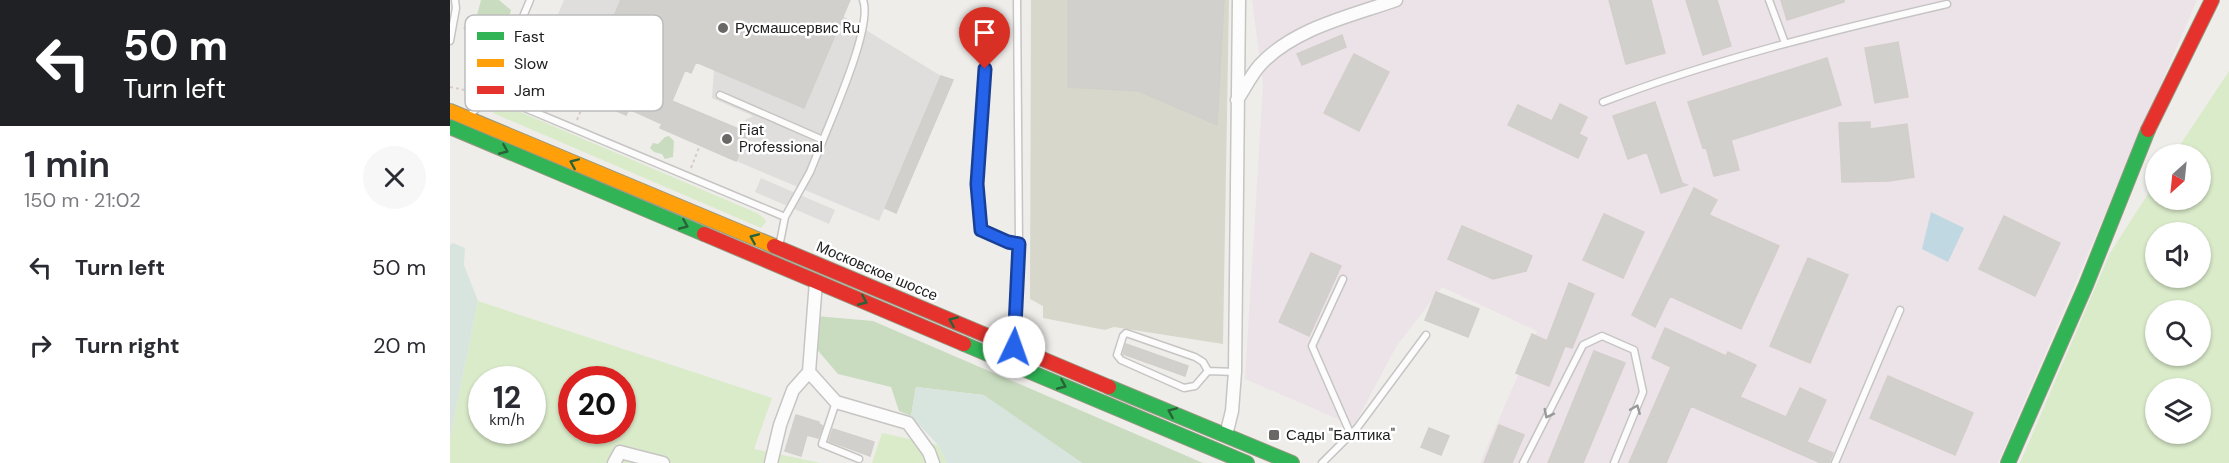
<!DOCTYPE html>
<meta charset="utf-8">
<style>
:root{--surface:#fff;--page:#f7f7f7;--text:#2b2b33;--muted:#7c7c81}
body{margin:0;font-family:"DM Sans",sans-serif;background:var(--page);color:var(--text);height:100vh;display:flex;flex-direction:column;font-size:22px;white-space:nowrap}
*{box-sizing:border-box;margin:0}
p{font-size:20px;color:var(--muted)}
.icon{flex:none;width:33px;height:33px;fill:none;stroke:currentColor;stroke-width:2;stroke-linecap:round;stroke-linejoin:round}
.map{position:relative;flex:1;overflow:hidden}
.panel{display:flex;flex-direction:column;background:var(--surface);width:450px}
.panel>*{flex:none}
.hud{background:#202124;color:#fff;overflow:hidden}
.needle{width:39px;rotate:207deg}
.controls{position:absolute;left:1695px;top:144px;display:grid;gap:12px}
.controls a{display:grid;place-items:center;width:66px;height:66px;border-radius:50%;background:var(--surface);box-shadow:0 2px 4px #0004;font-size:30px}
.speed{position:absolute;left:18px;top:366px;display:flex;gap:12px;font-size:30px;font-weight:700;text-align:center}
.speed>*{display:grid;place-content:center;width:78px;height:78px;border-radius:50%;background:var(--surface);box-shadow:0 2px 4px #0004;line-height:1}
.speed small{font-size:15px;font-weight:400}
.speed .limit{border:9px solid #d22;background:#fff;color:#111}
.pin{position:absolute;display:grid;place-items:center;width:51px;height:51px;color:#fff;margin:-62px -26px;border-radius:50% 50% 50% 0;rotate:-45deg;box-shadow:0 0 6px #0007}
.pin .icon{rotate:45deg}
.me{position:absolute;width:66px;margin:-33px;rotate:3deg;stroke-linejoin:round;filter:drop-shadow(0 0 4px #0008)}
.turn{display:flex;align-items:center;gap:21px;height:126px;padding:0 24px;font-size:27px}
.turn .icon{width:78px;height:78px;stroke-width:2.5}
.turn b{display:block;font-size:42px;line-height:51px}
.round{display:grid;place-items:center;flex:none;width:63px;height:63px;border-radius:32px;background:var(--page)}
.head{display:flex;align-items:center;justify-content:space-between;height:102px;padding:0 24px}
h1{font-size:36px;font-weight:600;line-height:45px}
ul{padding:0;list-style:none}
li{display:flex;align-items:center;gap:18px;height:78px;padding:0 24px}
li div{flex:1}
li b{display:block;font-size:22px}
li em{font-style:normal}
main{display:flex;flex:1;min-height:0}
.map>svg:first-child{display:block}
.industrial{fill:#ece3e8}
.construction{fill:#d8d7cc}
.grass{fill:#daebca;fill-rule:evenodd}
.forest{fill:#c9dcc0}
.wetland{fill:#d8e5de}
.parking{fill:#dfdedd}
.water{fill:#bfd8e1}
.building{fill:#d2d0cd;stroke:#d2cfcb;stroke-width:1.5}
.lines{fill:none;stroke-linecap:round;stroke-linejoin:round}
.lane-casing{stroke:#c6c5c4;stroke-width:9}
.street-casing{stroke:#c6c5c4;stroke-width:15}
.fast-casing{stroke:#969882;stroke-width:16}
.slow-casing{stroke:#969882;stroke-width:16}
.jam-casing{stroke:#969882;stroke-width:16}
.path{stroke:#d7cbc8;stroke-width:2;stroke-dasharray:3 3;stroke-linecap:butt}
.lane{stroke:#fdfcfc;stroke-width:6}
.street{stroke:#fdfcfc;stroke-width:12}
.fast{stroke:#30b455;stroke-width:14}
.slow{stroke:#ff9f0a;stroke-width:14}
.jam{stroke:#e5322d;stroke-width:14}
.oneway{stroke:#286338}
.oneway2{stroke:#9a9999}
.route-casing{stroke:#184099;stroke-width:15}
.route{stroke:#2563eb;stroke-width:10}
.poi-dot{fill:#696867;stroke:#fff;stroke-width:2}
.labels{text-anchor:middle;stroke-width:5;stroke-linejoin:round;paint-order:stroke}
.poi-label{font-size:15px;fill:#212121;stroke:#fff;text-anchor:start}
.street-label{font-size:15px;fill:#212121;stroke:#fff}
.key{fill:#fff;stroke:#bcbcbc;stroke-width:1.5}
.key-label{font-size:16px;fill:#212121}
</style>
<main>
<section class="panel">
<div class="hud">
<div class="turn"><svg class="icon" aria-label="left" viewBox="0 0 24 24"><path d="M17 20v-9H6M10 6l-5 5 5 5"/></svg><div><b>50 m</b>Turn left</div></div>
</div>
<div class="head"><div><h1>1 min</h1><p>150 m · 21:02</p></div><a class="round"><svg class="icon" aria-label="close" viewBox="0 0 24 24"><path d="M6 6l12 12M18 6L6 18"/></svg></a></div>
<ul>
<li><svg class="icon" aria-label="left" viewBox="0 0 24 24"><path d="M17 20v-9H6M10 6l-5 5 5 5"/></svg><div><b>Turn left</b></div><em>50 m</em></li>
<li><svg class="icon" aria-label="right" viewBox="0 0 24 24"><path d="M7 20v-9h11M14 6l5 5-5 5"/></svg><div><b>Turn right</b></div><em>20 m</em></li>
</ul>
</section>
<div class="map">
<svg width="1779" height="463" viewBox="0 0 1779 463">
<rect width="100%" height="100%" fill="#efedea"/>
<path class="industrial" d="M802,0H1747L1548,463H1030L1087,331L992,287L946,347L904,426L795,379L813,85Z"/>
<path class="construction" d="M581,0H779L773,344L664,327L655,330L593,318V306L580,299Z"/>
<path class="grass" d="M1779,71V463H1570L1660,253L1705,183L1706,200H1750V154H1724ZM1706,232H1750V278H1706ZM1706,310H1750V356H1706ZM1706,388H1750V434H1706Z
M46,104L54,105L307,213L314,218L316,222L311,228L45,114L42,111Z
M28,301L322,398L304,449L371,463H0V439ZM32,380H82V430H32ZM122,380H172V430H122Z
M432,433L488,445L497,463H422Z"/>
<path class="forest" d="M31,0H49L61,10C58,22 55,20 49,28C46,33 47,38 43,43L39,39H32L31,56L22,58L15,48L24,42L27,32L18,34L13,28L26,19Z
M219,136L224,141L223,157L215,159L212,154L204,152L200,148L203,143L208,144L215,137Z
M366,316L423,321L753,463H632L533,395L466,387L461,416L449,411L441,387L388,374L364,346Z"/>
<path class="wetland" d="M3,243L15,248L14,265L28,301L0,439V245Z
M466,387L534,395L632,463H497L488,445L461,416Z"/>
<path class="parking" d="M114,0H171L160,25L206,45L189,86L121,57L106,43L98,38Z
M393,16L491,76L429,221L286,161L298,133L291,130L295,120L303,116L262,98L264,70Z
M311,178L385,210L379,224L305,192Z"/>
<path class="water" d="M1481,212L1514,228L1498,262L1472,249Z"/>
<path class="building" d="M171,0H400L354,108L246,62L241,73L235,70L222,101L298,133L286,161L210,128L212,124L179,109L176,115L109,86L121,57L189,86L206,45L160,25Z
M618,0H774L767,125L689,91L618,87Z
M1159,0H1201L1215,53L1176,64Z
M1236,0H1267L1281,46L1253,55Z
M1331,0H1394V2L1337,20Z
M892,35L896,47L852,65L847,54Z
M1448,42L1458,97L1425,103L1415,48Z
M904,54L939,72L909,131L874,113Z
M1377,58L1391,105L1281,140L1289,170L1264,176L1256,147L1253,148L1238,102Z
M491,76L503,80L446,213L435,208Z
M1205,102L1232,183L1237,185L1211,193L1197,152L1178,159L1163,116Z
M1110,104L1137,117L1129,134L1137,138L1128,158L1058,125L1068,105L1102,121Z
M1420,122V129L1457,124L1464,177L1439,181L1392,182L1389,123Z
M1244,188L1267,200L1259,215L1329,246L1291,329L1220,296L1205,327L1182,315Z
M1154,214L1194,232L1173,278L1133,260Z
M1554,216L1610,243L1585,296L1529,269Z
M1012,226L1082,256L1076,271L1043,279L998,259Z
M861,253L891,266L859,336L829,322Z
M1358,258L1398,275L1360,363L1320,346Z
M1119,283L1144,294L1122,348L1115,346L1099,386L1066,373L1082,334L1097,341Z
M986,292L1029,309L1018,337L975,320Z
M1215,328L1276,356L1278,352L1306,365L1290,397L1336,417L1350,388L1376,400L1357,442L1383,453L1379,463H1371L1241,406L1216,463H1179L1221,367L1202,358Z
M676,344L738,366L735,376L673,354Z
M1144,351L1175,363L1133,463H1098Z
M1438,376L1523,413L1505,455L1420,418Z
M346,415L369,422V424L373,426L368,438L357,435L351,456L335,451Z
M1049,425L1074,435L1062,463H1034Z
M979,428L999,436L991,455L971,447Z
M383,429L424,442L420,456L379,441Z"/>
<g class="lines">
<defs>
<path id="lane" d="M1319,0L1335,43
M0,41L6,8L5,0
M537,46L527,184L531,230L558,242L569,244
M40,95L80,0
M270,95L373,140L360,172L335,217
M1153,102C1265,59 1380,31 1497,4
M83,111L111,48L124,34L169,53
M19,116L40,95L51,98L335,217L329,247
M373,140C384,112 423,25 413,0
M893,279L862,346L901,435
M676,333L745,357L753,362L758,371L745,386L734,388L671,360L667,355L673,336Z
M565,343L569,244L567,0
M758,371L785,372
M386,402L372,444L409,459
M872,463L907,428L976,335
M1073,463L1133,345L1152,336L1184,350L1193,392L1164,463
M1385,463L1450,310"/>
<path id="street" d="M787,100C795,88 801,75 810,65C844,28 901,16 946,0
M359,372L386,402L458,423L479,452L483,463
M776,435L782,411L785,372L789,0
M164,463L170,452L213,463
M321,463L330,425L343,390L359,372L366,281"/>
<path id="fast" d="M0,127L254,234
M514,344L797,463
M659,387L842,463
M1558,463L1636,285L1698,130"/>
<path id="slow" d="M0,111L324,246"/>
<path id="jam" d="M1698,130L1762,0
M254,234L514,344
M324,246L659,387"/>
</defs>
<use href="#lane" class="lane-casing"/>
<use href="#street" class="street-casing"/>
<use href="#fast" class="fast-casing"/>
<use href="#slow" class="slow-casing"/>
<use href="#jam" class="jam-casing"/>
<path class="path" d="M0,87L29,93
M127,120L136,98
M241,168L250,145"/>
<use href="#lane" class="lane"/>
<use href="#street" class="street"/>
<use href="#fast" class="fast"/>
<use href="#slow" class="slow"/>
<use href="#jam" class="jam"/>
</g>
<defs><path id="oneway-chevron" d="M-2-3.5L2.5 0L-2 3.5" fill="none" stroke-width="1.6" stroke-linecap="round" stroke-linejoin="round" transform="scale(1.5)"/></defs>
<g class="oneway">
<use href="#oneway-chevron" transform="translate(54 150) rotate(23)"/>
<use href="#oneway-chevron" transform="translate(124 163) rotate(-157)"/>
<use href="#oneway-chevron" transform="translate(234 225) rotate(23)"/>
<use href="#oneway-chevron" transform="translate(304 238) rotate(-157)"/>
<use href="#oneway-chevron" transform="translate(413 301) rotate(23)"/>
<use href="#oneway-chevron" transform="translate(503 321) rotate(-157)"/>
<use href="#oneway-chevron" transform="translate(612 385) rotate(23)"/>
<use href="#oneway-chevron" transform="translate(722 412) rotate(-157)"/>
</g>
<g class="oneway2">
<use href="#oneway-chevron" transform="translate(1186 409) rotate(-68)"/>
<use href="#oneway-chevron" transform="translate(1098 414) rotate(117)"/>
</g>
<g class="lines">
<defs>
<path id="route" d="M535,69L527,184L531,230L558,242L569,244L564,347"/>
</defs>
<use href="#route" class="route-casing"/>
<use href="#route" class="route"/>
</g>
<g class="poi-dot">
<circle cx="273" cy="28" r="6"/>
<circle cx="277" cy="139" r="6"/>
<rect x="818" y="429" width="12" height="12" rx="3"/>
</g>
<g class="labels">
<g class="poi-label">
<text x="285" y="33">Русмашсервис Ru</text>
<text x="289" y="135">Fiat<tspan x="289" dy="17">Professional</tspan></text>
<text x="836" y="440">Сады "Балтика"</text>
</g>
<g class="street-label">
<text transform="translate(427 271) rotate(23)" y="5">Московское шоссе</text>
</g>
</g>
<rect x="15" y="15" width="198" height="96" rx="9" class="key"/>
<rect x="27" y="32" width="27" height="8" fill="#30b455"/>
<rect x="27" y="59" width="27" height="8" fill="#ff9f0a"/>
<rect x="27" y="86" width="27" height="8" fill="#e5322d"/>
<g class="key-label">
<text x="64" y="42">Fast</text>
<text x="64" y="69">Slow</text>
<text x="64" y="96">Jam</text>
</g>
</svg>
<div class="controls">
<a><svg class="needle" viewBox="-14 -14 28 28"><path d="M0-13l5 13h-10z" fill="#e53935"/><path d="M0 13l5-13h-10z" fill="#7c7c81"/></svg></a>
<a><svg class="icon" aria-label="sound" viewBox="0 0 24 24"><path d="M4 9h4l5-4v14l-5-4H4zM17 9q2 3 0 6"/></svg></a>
<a><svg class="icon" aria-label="search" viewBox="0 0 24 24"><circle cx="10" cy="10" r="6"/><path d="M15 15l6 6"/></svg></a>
<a><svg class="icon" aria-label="layers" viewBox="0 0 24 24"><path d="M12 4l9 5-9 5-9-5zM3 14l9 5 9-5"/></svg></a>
</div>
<div class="speed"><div>12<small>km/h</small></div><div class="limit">20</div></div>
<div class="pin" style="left:535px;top:69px;background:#d93025"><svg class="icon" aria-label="arrive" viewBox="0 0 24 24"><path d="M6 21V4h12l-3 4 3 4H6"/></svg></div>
<svg class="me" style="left:564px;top:347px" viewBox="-20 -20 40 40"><circle r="19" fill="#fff"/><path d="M0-13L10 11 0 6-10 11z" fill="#2563eb"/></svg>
</div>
</main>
